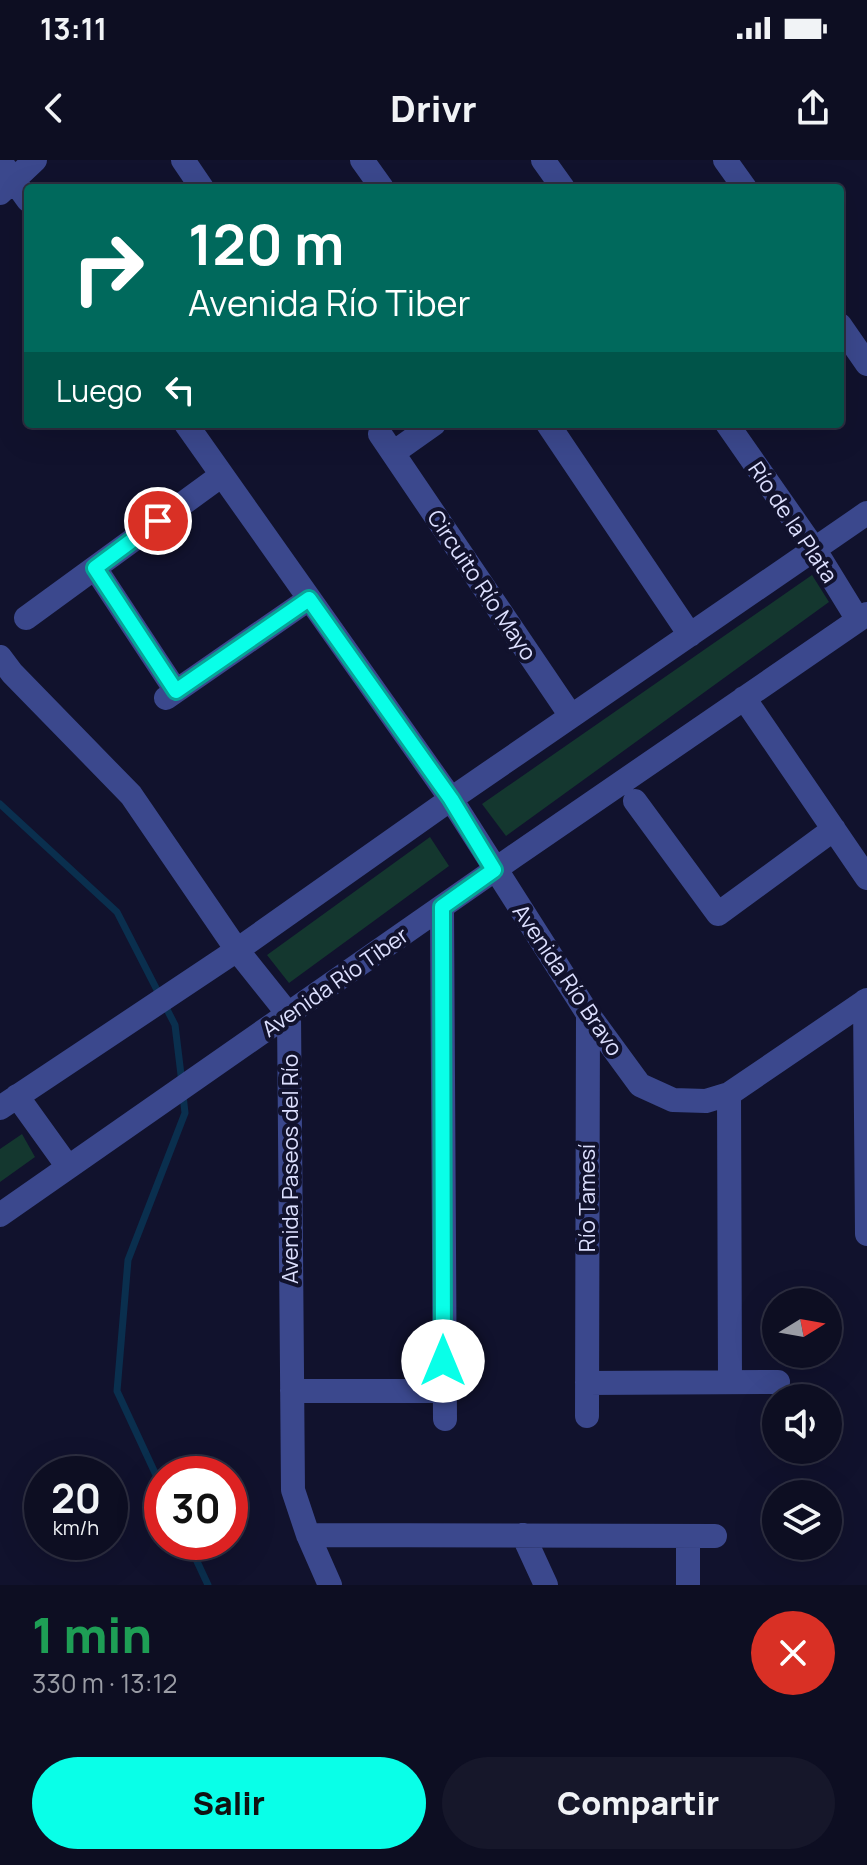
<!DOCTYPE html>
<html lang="es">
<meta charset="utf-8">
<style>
:root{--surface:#0d0e22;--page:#16172a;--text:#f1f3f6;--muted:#9a9ca5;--line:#2d2e40;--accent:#09ffe8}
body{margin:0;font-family:Manrope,sans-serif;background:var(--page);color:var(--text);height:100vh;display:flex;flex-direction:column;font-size:30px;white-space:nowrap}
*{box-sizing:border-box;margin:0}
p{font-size:26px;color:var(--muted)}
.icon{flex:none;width:44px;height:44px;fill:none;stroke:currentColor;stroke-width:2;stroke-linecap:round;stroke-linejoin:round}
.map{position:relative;height:1425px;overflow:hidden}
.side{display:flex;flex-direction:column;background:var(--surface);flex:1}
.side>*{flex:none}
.banner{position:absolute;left:24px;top:24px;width:820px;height:244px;border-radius:8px;box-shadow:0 8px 32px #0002,0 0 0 2px var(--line);background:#00695c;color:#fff;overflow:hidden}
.needle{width:52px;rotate:79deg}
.buttons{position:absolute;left:762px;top:1128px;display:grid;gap:16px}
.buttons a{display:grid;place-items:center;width:80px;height:80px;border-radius:50%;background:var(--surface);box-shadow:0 8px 32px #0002,0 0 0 2px var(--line);font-size:40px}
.speed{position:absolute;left:24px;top:1296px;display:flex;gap:16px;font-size:40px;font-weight:700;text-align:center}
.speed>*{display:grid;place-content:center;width:104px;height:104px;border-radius:50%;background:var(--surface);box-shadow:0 8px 32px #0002,0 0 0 2px var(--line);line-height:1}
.speed small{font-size:20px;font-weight:400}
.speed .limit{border:12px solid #d22;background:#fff;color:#111}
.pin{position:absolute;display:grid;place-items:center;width:68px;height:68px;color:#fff;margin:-34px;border:4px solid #fff;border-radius:50%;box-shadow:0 2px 8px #0007}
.me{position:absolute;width:88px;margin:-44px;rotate:0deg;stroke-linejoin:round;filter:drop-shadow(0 0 6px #0008)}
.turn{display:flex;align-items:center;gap:28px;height:168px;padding:0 32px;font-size:36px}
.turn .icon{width:104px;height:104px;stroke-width:2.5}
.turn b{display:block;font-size:56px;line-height:68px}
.then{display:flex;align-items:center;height:76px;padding:0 32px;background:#0003;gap:16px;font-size:30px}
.round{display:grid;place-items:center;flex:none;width:84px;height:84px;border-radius:42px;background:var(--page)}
.overview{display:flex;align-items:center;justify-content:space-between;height:136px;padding:0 32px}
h1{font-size:48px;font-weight:800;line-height:60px;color:#1e9e55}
.button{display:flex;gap:16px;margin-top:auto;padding:16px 32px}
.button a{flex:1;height:92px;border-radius:48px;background:var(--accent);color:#111;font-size:32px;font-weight:800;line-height:92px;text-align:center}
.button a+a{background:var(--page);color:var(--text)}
.status{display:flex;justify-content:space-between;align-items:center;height:56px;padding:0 40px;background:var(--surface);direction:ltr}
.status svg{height:22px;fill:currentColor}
header{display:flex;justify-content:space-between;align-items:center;height:104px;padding:0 32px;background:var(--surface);font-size:36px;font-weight:800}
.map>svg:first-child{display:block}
.green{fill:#14372f}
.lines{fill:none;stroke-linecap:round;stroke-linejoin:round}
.stream{stroke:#0a2f4e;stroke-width:7}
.minor{stroke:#3b488d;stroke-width:24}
.route-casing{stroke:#06a697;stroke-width:20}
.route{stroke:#09ffe8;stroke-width:14}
.labels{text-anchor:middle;stroke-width:8;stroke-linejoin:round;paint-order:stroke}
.street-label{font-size:22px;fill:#dde0ff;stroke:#11122d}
</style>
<div class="status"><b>13:11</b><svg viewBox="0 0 49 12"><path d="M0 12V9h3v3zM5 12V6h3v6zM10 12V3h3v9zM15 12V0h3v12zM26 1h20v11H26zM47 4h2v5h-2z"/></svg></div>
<header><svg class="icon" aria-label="back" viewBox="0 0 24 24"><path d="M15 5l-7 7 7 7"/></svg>Drivr<svg class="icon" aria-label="share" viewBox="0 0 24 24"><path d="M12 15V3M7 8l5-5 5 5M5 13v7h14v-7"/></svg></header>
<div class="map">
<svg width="867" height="1425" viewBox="0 0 867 1425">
<rect width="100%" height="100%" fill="#11122d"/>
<path class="green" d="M812,415L829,442L506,676L482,644Z
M430,677L449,706L289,823L267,795Z
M22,974L35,997L0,1022V989Z"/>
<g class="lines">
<path class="stream" d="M0,644L117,752L175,865L182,923
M162,1328L117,1231L128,1100L185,953L183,935
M188,1382L208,1425"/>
<path class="minor" d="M183,0L202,28
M362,0L382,28
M543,0L563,28
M725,0L745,28
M0,1L28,40
M0,33L35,0
M840,165L867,204
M186,264L451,639L588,854L640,925L673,940L706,941L729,934L867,840
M548,264L690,475
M727,264L815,390L858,460
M380,274L571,556
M393,293L434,264
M95,408L176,531
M26,458L222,315
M0,497L12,513L131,635L237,790L289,855L293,1330L308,1375L330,1425
M166,538L309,439
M744,538L867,718
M635,641L718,754L834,669
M442,747L445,1259
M865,841L867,1074
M729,934L730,1222
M17,936L68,1007
M0,948L237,790L451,639L867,353
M0,1055L513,697L867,454
M587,1223L778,1222
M292,1231H444
M587,1256L588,854
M308,1375L715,1376
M523,1375L546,1425
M688,1425V1376"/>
</g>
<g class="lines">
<defs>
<path id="route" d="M158,361L95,408L176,531L309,439L451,639L494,710L442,747L443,1201"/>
</defs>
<use href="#route" class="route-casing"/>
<use href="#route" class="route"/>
</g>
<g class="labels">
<g class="street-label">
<text transform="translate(793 362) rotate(56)" y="8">Río de la Plata</text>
<text transform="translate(482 425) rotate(56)" y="8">Circuito Río Mayo</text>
<text transform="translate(568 820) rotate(56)" y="8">Avenida Río Bravo</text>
<text transform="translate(335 822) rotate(-35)" y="8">Avenida Río Tiber</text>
<text transform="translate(290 1009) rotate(-90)" y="8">Avenida Paseos del Río</text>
<text transform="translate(587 1038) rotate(-90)" y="8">Río Tamesí</text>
</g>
</g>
</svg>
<div class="buttons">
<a><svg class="needle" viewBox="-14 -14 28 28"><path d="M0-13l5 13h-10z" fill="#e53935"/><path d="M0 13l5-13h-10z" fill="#9a9ca5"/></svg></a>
<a><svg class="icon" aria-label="sound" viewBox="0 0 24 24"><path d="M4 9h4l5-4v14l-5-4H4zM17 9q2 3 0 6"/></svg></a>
<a><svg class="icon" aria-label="layers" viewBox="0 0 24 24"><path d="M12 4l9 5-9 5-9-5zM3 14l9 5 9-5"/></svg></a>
</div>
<div class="speed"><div>20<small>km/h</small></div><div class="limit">30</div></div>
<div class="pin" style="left:158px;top:361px;background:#d93025"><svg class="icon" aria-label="arrive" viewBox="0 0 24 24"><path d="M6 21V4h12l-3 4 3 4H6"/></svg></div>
<svg class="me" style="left:443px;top:1201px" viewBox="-20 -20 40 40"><circle r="19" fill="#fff"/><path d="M0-13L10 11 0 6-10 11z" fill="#09ffe8"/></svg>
<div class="banner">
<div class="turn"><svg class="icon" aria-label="right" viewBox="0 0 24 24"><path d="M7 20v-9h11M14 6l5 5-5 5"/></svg><div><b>120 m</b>Avenida Río Tiber</div></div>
<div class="then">Luego<svg class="icon" aria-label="left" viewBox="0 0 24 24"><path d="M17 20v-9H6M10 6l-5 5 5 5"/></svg></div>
</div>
</div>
<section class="side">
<div class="overview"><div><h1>1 min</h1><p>330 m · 13:12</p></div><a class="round" style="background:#d93025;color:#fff"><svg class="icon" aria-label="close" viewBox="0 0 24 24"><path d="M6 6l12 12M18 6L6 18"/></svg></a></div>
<div class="button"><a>Salir</a><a>Compartir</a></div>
</section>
